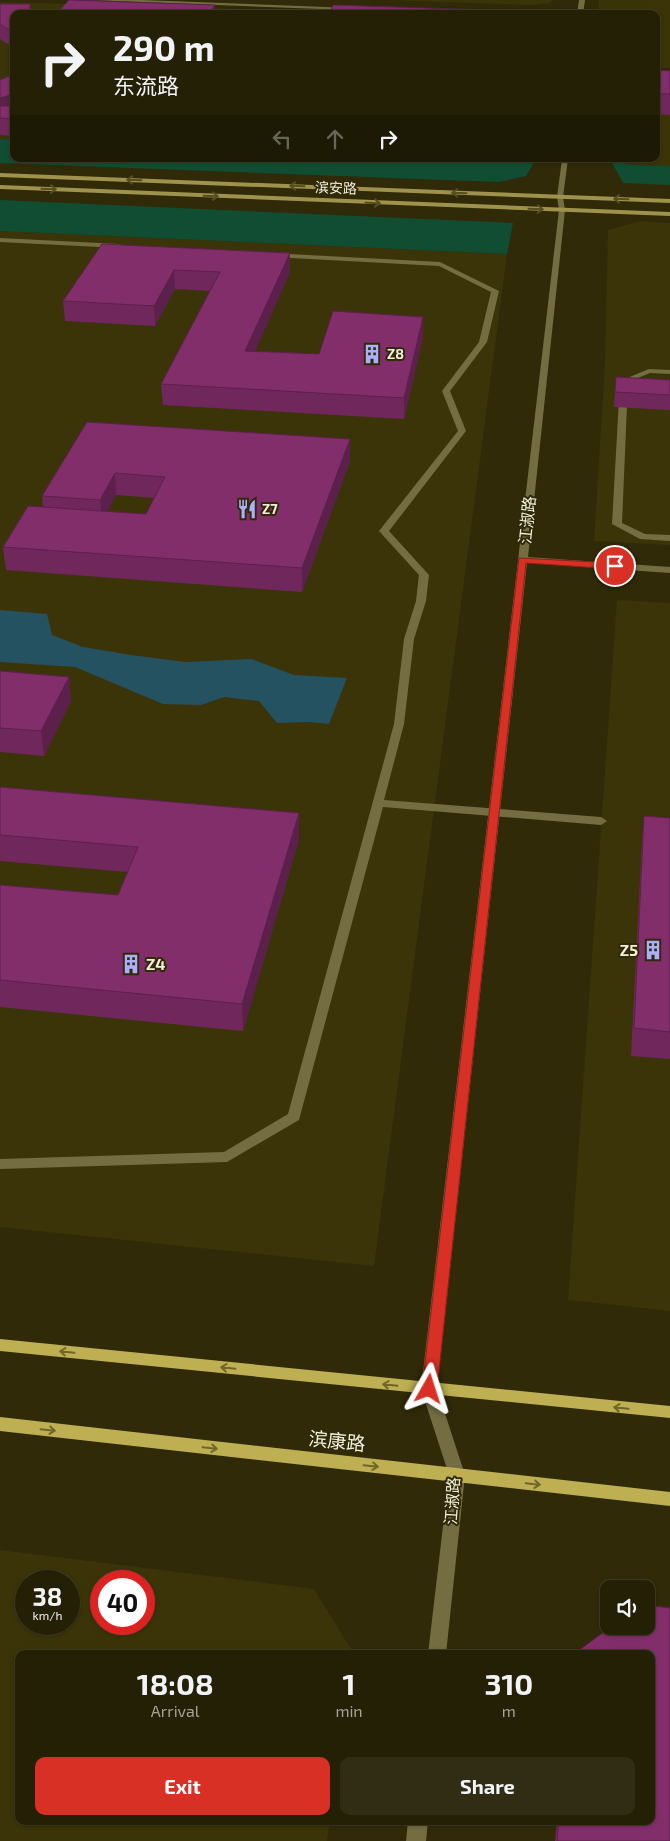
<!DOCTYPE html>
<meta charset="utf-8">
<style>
:root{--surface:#242006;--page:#302d14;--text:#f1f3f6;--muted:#a3a39b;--line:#413e28;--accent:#d93025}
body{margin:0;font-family:"Exo 2","Noto Sans SC",sans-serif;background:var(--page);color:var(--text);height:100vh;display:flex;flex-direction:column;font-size:19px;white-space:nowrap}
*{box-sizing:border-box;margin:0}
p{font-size:16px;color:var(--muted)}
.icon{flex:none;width:28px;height:28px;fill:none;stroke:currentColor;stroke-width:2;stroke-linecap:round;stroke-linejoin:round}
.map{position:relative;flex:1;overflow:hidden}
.details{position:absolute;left:15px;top:1650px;width:640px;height:175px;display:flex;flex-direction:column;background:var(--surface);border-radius:10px;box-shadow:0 1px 4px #0004,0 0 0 1px var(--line)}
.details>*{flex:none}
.top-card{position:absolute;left:10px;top:10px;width:650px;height:152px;border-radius:10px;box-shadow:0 1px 4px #0004,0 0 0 1px var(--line);background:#242006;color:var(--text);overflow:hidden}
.tools{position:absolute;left:600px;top:1580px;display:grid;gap:10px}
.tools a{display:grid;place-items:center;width:55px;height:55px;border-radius:10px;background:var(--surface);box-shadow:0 1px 4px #0004,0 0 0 1px var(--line);font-size:25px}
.speed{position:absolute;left:15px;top:1570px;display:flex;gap:10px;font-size:25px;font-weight:700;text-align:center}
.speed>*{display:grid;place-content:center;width:65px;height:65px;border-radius:50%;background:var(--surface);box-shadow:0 1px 4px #0004,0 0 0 1px var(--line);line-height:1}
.speed small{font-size:12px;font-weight:400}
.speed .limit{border:8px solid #d22;background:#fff;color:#111}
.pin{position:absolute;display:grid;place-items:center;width:42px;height:42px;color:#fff;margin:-21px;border:2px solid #fff;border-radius:50%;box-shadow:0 1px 5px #0007}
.me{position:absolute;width:55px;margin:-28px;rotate:6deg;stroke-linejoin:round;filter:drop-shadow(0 0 4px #0008)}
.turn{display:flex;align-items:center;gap:18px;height:105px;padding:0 20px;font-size:22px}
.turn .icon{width:65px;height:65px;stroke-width:2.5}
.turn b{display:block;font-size:35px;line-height:42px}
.lanes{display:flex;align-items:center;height:48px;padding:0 20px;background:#0003;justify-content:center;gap:25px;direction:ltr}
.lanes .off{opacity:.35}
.eta{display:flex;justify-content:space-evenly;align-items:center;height:85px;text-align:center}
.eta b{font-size:30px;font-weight:700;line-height:35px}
.primary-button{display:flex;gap:10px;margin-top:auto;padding:10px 20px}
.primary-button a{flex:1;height:58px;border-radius:10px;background:var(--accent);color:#fff;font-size:20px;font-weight:700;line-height:58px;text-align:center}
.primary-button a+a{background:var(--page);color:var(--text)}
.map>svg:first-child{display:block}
.built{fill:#3b3408;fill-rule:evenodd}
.green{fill:#114d33}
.water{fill:#255260}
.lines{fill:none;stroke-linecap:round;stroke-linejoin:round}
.service{fill:#746d42;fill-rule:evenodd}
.tertiary{fill:#746d42;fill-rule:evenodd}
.secondary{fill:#9e924c;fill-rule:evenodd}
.primary{fill:#beaf52;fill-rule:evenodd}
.wall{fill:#70285c;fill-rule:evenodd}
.shaded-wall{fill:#5b204b}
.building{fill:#822e6b;stroke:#5b204b}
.oneway{stroke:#564e20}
.oneway2{stroke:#706629}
.route{fill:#d93025;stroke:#8d1f18}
.labels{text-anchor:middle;stroke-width:4;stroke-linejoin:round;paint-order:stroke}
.far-street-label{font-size:14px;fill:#f1eedb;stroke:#302a08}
.far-poi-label{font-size:14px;font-weight:bold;fill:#f1eedb;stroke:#302a08;text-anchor:start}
.street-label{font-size:16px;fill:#f1eedb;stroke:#302a08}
.poi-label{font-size:16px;font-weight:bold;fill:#f1eedb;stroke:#302a08;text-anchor:end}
.near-street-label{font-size:19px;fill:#f1eedb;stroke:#302a08}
</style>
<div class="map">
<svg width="670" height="1841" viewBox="0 0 670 1841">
<rect width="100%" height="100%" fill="#302a08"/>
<path class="built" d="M384,0H553L549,3L531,5Z
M599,0H670V68H656V14H598Z
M0,2L241,9L403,14H14V140L0,139Z
M656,75L670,76V166L634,165L606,159H656Z
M641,221L670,223V545L594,541L605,363L608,230Z
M0,231L507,254L374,1266L0,1227Z
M617,600L670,603V1311L568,1300Z
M0,1550L314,1589L354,1654H19V1821H330L327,1841H0ZM69,1581V1624H26V1581ZM101,1581H144V1624H101Z"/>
<path class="green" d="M0,139L14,140V159L125,161L128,159H536L526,176L499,182L0,163Z
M611,161L634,165L670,166V185L623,183Z
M0,200L513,223L507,254L0,231Z"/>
<path class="water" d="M0,610L47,614L52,635L83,647L131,655L185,662L251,659L294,675L347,678L329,724L310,722L277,723L259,701L224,697L201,705L163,704L75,667L0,662Z"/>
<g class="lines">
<path class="service" d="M254,10L299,12L302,14L252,13Z
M0,238L119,244L123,246L119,248L0,242Z
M270,253L440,262L499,291L487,342L450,391L466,431L389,531L429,575L426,601L414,639L404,724L384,800L601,817L607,821L601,825L383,807L299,1120L227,1162L0,1169V1159L224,1152L288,1114L394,724L404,639L416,601L419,575L379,531L458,431L442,391L479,342L491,292L439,266L273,257H270Z
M649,369L670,370V374L650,373L628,382L622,523L645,534L670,535V541L640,539L612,524L620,381Z"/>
<path class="tertiary" d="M88,0H142L351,8L348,10Z
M579,0H585L583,14H577Z
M503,11L544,12L547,14H501Z
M562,159H568L563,197L565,210L528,557L670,567V573L527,563L437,1389L465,1475L446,1654H428L449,1475L421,1389L559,210L557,197Z
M408,1821H428L426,1841H406Z"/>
<path class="secondary" d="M0,173L670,199V203L0,177Z
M0,185L670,212V216L0,189Z"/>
<path class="primary" d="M0,1339L670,1406V1418L0,1351Z
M0,1417L670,1492V1506L0,1431Z"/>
</g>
<path class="wall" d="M0,4L14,14V48L0,39Z
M58,12L215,14H58Z
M656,70L670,71V115L656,114Z
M14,74V136L0,135V80Z
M102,244L290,272L255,351L319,354L423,317V337L404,419L163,405L161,384L210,291L175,289L155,326L65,321L63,301Z
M616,377L670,380V410L614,407Z
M87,422L350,439V461L302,592L6,570L3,547L43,507L42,496ZM116,495L155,498L146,514L107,512Z
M0,671L69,677L71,701L44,756L0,752Z
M0,787L299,813V839L243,1031L0,1007V885L118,895L128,872L0,861Z
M644,816L670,818V1059L631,1056L642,841Z
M557,1821H651L670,1841H555Z"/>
<path class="shaded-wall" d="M215,5V14H209Z
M14,94V111L0,115V98Z
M290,253V272L246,372L245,351Z
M174,270L175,289L155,326L154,306Z
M423,317V337L404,419V398Z
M350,439V461L302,592V568Z
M115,473L116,495L102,522L100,500Z
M69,677L71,701L44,756L41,731Z
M299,813V839L243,1031L242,1004Z"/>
<path class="building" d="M69,0H71L215,5L209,14H120L58,12Z
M0,4H30V10L33,14H14V33L0,24Z
M333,5L520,11L519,14H329Z
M656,70L670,71V94H656Z
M14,74V94L0,98V80Z
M0,106H14V119L0,118Z
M102,244L290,253L245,351L319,354L333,311L423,317L404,398L161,384L220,272L174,270L154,306L63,301Z
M616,377L670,380V395L615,392Z
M87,422L350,439L302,568L3,547L28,506L146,514L165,477L115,473L100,500L42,496Z
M0,671L69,677L41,731L0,728Z
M0,787L299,813L242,1004L0,980V885L118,895L138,847L0,835Z
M644,816L670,818V1032L634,1028Z
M646,1605L670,1608V1841H557L559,1821H651V1654H574L612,1626H646Z"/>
<defs><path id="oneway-shaft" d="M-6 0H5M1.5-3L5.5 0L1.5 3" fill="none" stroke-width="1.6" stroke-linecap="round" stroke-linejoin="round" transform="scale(1.25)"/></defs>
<g class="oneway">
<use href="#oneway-shaft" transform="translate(134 180) rotate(-178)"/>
<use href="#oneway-shaft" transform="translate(297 186) rotate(-178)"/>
<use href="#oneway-shaft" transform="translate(49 189) rotate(2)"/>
<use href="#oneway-shaft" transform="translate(459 193) rotate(-178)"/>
<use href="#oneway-shaft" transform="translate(211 196) rotate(2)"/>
<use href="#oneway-shaft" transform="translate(621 199) rotate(-178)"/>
<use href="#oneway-shaft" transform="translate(373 203) rotate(2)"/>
<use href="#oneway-shaft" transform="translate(536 209) rotate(2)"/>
</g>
<g class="oneway2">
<use href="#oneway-shaft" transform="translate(67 1352) rotate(-174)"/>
<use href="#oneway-shaft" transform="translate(228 1368) rotate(-174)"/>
<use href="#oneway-shaft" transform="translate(390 1385) rotate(-174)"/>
<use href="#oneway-shaft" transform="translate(621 1408) rotate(-174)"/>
<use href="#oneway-shaft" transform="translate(48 1430) rotate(6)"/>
<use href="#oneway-shaft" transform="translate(210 1448) rotate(6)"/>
<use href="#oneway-shaft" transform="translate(371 1466) rotate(6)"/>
<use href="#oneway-shaft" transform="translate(533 1484) rotate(6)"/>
</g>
<path class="route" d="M519,558L615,563L619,566L615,569L526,563L437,1389L434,1393L429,1395L424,1393L422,1389Z"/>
<defs>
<symbol id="building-bare" viewBox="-9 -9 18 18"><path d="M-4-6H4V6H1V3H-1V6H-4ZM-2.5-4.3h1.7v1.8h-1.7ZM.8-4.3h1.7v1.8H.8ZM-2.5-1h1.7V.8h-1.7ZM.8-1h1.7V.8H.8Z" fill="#aab0fc" stroke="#302a08" stroke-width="2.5" paint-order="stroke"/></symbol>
<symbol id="restaurant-bare" viewBox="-9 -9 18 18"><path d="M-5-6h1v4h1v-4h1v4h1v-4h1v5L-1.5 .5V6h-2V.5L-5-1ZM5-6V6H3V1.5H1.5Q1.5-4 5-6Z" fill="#aab0fc" stroke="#302a08" stroke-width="2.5" paint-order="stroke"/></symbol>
</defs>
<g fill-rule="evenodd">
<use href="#building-bare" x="358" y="340" width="28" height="28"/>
<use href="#restaurant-bare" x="233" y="495" width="28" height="28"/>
<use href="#building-bare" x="639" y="936" width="28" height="28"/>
<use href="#building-bare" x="117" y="950" width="28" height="28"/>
</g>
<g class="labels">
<g class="far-street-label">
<text transform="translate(336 188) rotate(2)" y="5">滨安路</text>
</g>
<g class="far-poi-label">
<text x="387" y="359">Z8</text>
<text x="262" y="514">Z7</text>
</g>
<g class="street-label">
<text transform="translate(527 520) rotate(-84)" y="6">江淑路</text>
<text transform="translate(452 1501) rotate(-86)" y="6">江淑路</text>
</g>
<g class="poi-label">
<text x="638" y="956">Z5</text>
<text x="146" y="970" text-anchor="start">Z4</text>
</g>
<g class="near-street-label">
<text transform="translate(337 1441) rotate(6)" y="7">滨康路</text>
</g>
</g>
</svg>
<div class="tools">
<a><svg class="icon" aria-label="sound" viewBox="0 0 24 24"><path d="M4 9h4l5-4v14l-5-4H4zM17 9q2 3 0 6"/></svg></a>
</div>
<div class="speed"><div>38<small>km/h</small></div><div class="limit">40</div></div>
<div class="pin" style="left:615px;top:566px;background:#d93025"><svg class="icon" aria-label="arrive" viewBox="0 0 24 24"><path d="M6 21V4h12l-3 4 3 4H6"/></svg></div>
<svg class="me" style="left:429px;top:1389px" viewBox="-20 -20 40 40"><path d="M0-17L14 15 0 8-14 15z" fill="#d93025" stroke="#fff" stroke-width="4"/></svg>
<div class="top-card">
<div class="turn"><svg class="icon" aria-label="right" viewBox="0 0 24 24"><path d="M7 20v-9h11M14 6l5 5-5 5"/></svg><div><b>290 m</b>东流路</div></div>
<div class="lanes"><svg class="icon off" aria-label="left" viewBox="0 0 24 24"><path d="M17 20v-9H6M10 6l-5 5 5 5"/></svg><svg class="icon off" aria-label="ahead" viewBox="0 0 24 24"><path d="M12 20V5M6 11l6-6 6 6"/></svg><svg class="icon" aria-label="right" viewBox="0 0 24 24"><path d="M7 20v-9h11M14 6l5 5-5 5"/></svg></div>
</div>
<section class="details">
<div class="eta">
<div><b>18:08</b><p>Arrival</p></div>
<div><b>1</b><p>min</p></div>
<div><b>310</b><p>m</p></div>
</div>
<div class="primary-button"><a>Exit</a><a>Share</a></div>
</section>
</div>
